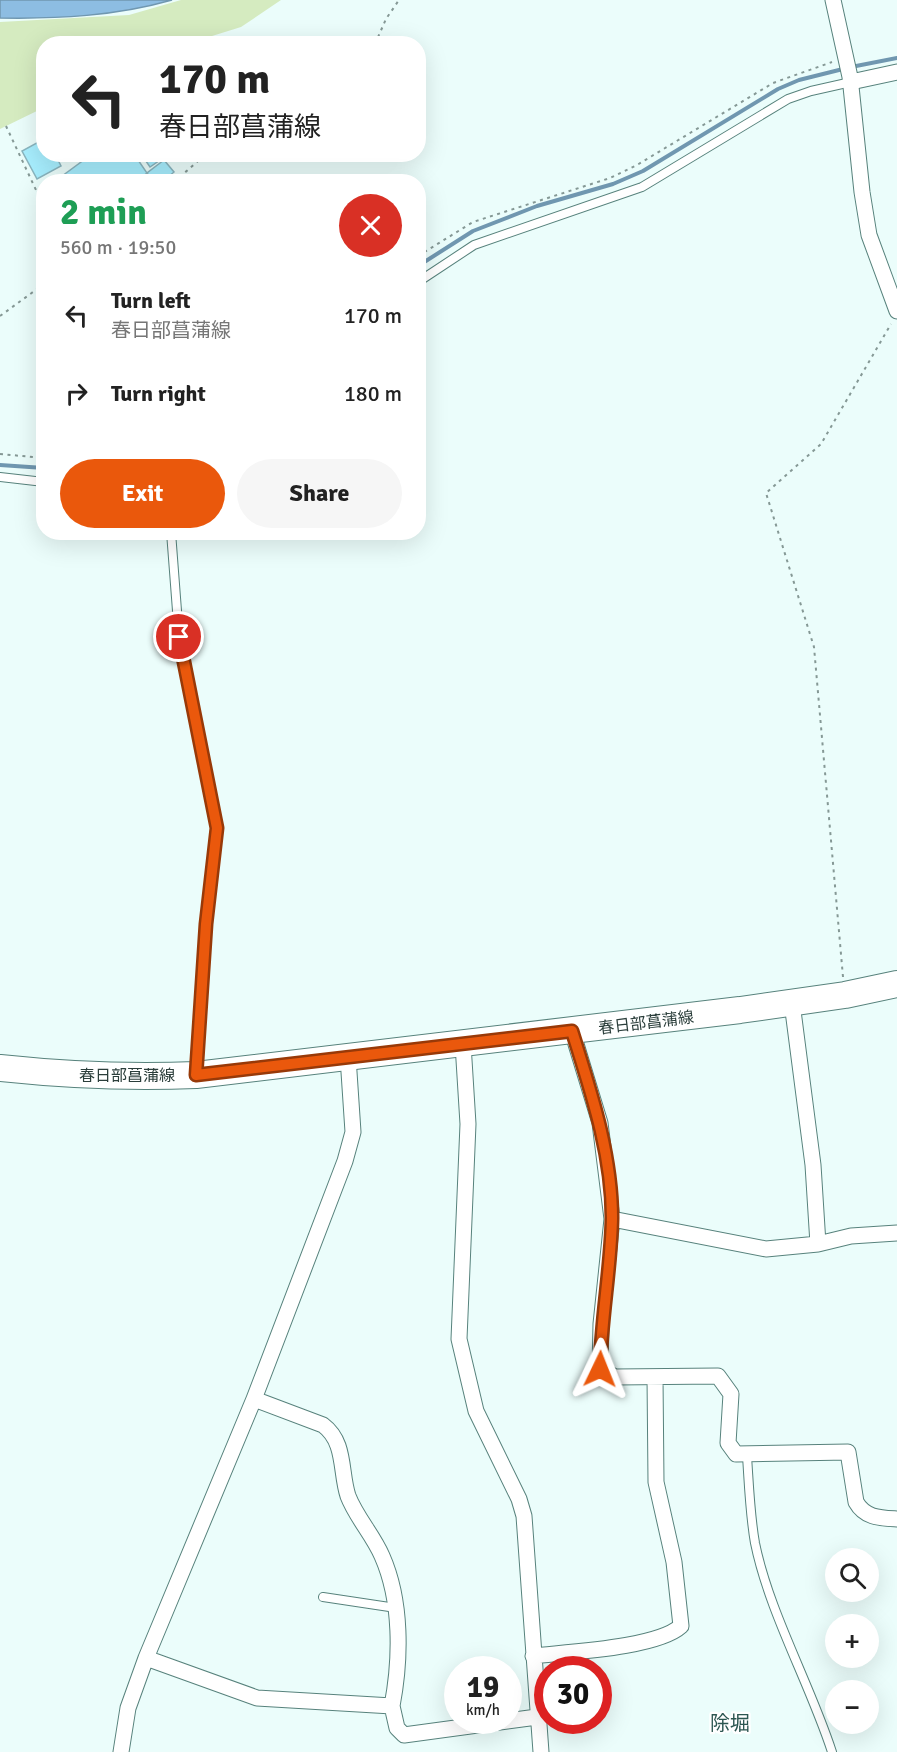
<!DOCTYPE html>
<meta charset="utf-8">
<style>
:root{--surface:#fff;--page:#f6f6f6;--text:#222;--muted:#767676;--accent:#ea580c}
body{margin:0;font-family:Signika,"Noto Sans JP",sans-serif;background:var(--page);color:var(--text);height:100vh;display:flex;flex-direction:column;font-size:22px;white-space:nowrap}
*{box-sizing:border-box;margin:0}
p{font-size:20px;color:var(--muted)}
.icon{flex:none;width:33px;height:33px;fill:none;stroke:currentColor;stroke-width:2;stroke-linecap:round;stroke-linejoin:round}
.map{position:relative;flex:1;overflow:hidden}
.side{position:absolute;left:36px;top:174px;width:390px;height:366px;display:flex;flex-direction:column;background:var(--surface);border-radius:24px;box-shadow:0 6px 24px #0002}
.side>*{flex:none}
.guide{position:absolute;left:36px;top:36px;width:390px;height:126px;border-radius:24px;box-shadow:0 6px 24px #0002;background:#fff;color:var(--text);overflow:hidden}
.buttons{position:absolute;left:825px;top:1548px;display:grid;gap:12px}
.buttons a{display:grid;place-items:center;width:54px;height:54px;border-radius:50%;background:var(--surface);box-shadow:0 6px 24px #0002;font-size:30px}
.speed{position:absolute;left:444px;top:1656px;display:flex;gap:12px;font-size:30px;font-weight:700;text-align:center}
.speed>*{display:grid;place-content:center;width:78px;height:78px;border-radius:50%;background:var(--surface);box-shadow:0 6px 24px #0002;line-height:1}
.speed small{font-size:15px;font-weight:400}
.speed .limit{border:9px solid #d22;background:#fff;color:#111}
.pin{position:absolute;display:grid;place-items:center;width:51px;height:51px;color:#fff;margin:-26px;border:3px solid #fff;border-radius:50%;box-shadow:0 2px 6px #0007}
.me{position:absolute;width:66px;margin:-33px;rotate:2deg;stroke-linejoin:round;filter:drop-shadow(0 0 4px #0008)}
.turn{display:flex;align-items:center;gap:21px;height:126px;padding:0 24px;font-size:27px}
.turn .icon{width:78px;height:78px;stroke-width:2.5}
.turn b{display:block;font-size:42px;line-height:51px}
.round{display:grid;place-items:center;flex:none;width:63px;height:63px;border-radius:32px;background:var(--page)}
.summary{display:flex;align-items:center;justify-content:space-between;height:102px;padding:0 24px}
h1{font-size:36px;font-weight:800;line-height:45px;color:#1e9e55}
.button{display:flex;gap:12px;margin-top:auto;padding:12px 24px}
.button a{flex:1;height:69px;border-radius:36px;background:var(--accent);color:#fff;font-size:24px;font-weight:800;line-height:69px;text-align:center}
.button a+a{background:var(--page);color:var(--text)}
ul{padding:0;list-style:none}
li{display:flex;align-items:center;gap:18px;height:78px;padding:0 24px}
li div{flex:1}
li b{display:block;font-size:22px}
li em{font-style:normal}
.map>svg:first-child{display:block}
.green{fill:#d5ebc0}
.water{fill:#8dbde2;stroke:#7097b0;stroke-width:1.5}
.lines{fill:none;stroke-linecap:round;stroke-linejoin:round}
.stream{stroke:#7097b0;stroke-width:4}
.building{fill:#a7eefe;stroke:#8ab5bf;stroke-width:1.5}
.lane-casing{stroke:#57827c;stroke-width:10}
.street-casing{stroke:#57827c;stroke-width:17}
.primary-casing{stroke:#57827c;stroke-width:28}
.path{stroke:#859895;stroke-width:2;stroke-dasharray:3 4.5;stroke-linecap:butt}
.lane{stroke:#fff;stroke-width:8}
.street{stroke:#fff;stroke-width:15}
.primary{stroke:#fff;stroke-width:26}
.route-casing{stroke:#983908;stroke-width:15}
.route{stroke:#ea580c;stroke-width:10}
.labels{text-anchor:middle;stroke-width:4.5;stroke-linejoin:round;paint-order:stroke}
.street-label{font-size:16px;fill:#2b3e3b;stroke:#fff}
.quarter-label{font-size:20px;fill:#2c5651;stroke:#fff}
</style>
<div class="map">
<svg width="897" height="1752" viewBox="0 0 897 1752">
<rect width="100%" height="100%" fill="#ebfdfb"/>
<path class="green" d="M181,0H281L241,27L196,41L44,44L43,108L0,129V22L129,15Z"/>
<path class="water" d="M0,0H172C116,16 58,19 0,18Z"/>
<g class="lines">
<path class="stream" d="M851,67L897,58
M418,266L473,231L537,206L613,184L643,171L778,89L799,80L843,69
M0,465L44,468"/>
</g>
<path class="building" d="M44,139V154H55L61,166L37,179L22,151Z
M92,154H134L147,173L136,182H54Z
M141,154H160L163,158L150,167Z
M164,160L174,172L162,182H154L147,173Z"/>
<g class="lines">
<defs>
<path id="lane" d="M418,282L474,245L642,187L788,99L811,91L851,82
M0,477L44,482
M171,532L179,637L217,828L206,924L196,1070
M747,1456C749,1485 750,1515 755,1543C769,1612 810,1684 832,1752
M323,1597L396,1608"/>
<path id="street" d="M833,0L850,77L862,192L869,235L897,311
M851,82L897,72
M792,1003L813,1165L818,1244
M572,1031L600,1123L612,1219L766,1249L818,1244L851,1236L897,1233
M463,1044L468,1124L459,1339L476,1411L519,1499L524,1516L541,1752
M612,1219L601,1324L600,1369L615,1377L718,1376L731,1394L728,1443L736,1454L848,1452L856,1502C865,1518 880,1518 897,1519
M254,1399L323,1425C346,1442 340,1472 348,1496C356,1517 373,1535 382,1556C402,1601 401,1659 392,1706
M533,1656C568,1652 657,1648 681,1626L674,1562L656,1482L655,1377
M146,1658L257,1698L392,1706L397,1728L404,1735L537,1717
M121,1752L128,1708L146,1658L254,1399L345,1161L353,1132L348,1057"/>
<path id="primary" d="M0,1068C66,1075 130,1078 196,1075L740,1010L845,995L897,984"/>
</defs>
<use href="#lane" class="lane-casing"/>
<use href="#street" class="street-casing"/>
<use href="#primary" class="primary-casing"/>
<path class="path" d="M375,44L386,19L399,0
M6,126L44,207
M174,182L206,154
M418,256L473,222L610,178L637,165L773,83L832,62
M0,316L44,284
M0,454L44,458
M843,977L814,647L766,493L821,444L891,324"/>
<use href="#lane" class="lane"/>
<use href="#street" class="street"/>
<use href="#primary" class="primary"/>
</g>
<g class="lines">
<defs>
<path id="route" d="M179,637L217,828L206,924L196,1075L572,1031C591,1092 612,1154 612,1218C611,1268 601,1319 600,1369"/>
</defs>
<use href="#route" class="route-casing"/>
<use href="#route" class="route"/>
</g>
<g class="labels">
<g class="street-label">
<text transform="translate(646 1022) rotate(-7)" y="6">春日部菖蒲線</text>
<text x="127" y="1081">春日部菖蒲線</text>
</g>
<g class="quarter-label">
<text x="730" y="1730">除堀</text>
</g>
</g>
</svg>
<div class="buttons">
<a><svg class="icon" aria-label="search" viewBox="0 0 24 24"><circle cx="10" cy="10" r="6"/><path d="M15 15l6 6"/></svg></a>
<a>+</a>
<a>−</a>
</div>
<div class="speed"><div>19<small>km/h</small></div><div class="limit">30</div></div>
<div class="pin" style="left:179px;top:637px;background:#d93025"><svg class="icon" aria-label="arrive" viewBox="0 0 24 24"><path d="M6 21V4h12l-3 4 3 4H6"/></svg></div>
<svg class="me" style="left:600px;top:1369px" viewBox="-20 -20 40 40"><path d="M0-17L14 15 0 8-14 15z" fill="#ea580c" stroke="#fff" stroke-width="4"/></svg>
<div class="guide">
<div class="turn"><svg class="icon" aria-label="left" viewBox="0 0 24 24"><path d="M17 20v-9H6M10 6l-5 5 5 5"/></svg><div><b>170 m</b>春日部菖蒲線</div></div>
</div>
<section class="side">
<div class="summary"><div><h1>2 min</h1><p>560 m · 19:50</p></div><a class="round" style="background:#d93025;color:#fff"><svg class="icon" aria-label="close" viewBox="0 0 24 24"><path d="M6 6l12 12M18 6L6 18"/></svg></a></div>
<ul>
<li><svg class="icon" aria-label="left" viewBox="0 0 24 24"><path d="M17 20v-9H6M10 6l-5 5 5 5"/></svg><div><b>Turn left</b><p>春日部菖蒲線</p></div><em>170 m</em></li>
<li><svg class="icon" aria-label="right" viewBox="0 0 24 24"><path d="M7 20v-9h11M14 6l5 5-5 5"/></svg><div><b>Turn right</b></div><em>180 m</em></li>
</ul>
<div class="button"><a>Exit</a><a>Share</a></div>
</section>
</div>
